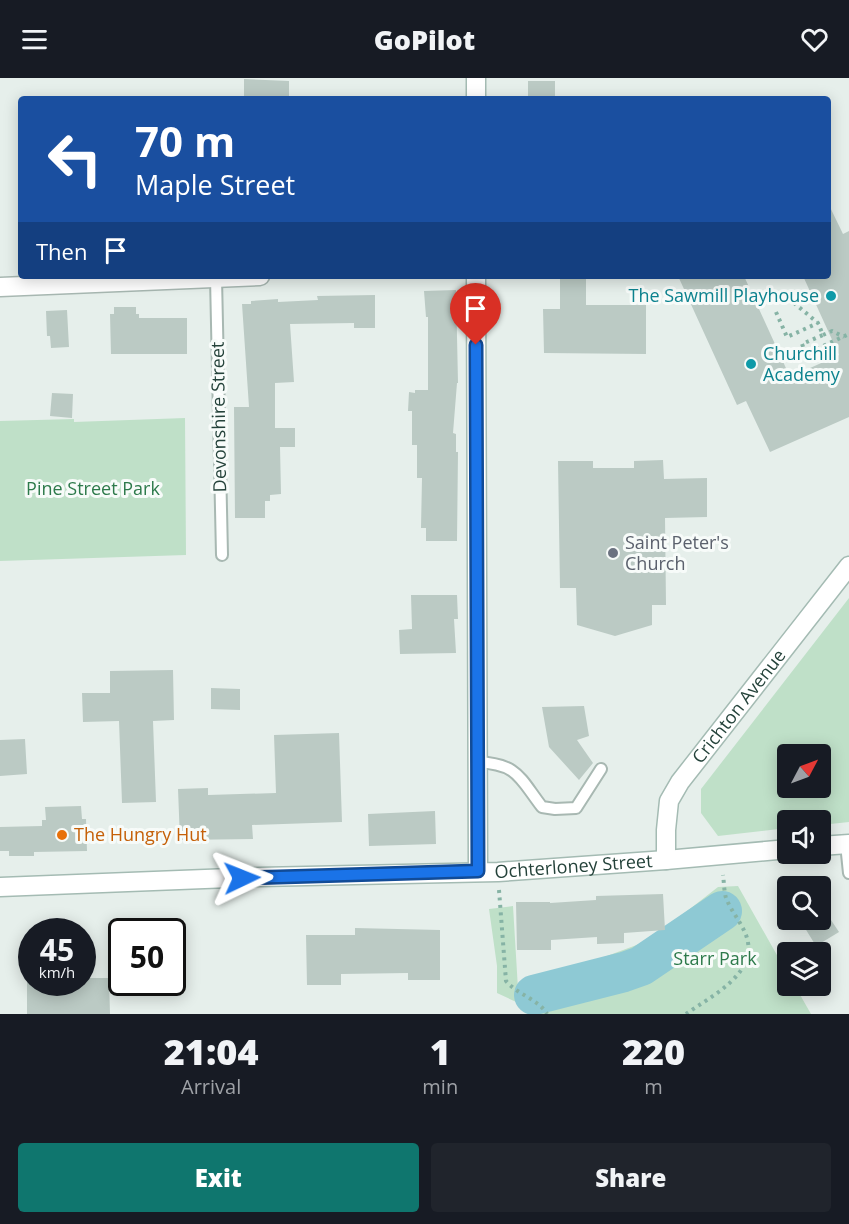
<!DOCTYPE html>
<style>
:root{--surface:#171b24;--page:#20242c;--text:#f1f3f6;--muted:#9ea1a6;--accent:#0f766e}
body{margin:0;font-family:"Open Sans",sans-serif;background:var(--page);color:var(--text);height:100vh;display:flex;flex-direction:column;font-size:22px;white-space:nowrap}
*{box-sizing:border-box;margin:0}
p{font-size:20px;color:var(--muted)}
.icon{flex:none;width:33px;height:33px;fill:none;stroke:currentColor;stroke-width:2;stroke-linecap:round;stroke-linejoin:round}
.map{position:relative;height:936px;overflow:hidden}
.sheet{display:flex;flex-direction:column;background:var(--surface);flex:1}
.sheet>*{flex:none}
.top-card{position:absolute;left:18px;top:18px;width:813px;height:183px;border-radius:6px;box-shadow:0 3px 15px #0003;background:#1a4fa0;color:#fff;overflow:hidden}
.needle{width:39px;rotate:49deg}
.tools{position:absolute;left:777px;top:666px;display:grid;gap:12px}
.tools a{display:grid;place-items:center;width:54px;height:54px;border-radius:6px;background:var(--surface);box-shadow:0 3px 15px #0003;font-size:30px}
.speed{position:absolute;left:18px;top:840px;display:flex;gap:12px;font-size:30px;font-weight:700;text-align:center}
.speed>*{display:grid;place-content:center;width:78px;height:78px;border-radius:50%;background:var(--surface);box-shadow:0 3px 15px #0003;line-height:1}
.speed small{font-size:15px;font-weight:400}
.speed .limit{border:3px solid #111;border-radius:9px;background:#fff;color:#111}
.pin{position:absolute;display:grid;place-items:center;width:51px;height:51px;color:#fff;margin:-62px -26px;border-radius:50% 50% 50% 0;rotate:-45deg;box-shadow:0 0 6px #0007}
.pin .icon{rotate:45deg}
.me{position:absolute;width:66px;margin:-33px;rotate:88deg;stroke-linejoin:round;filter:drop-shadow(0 0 4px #0008)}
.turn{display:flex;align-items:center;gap:21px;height:126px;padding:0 18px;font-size:27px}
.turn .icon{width:78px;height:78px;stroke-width:2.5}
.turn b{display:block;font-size:42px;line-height:51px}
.then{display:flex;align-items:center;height:57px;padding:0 18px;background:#0003;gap:12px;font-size:22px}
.eta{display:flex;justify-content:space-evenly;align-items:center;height:102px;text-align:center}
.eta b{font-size:36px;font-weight:800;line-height:42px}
.cta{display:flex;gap:12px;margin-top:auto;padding:12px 18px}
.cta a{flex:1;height:69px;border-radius:6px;background:var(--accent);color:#fff;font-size:24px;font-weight:800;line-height:69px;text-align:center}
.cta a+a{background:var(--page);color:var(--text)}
header{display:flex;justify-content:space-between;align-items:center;height:78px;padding:0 18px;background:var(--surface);font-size:27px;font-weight:800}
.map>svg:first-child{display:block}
.green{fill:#bfe0c8;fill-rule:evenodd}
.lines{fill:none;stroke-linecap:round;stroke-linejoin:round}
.river{stroke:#8ec9d4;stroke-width:40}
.building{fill:#bbcac4}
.lane-casing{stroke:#a8b8b2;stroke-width:14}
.street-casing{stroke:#a8b8b2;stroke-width:21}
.secondary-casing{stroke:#a4bbb3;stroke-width:21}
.path{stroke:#86b3a5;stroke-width:4;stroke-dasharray:3 4.5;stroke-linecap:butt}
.lane{stroke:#fff;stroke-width:10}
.street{stroke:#fff;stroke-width:18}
.secondary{stroke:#fff;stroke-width:18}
.route-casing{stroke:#114b97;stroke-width:15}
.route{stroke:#1a73e8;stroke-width:10}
.culture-dot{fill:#0f9aa8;stroke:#f7fbf9;stroke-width:2}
.worship-dot{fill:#6b7280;stroke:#f7fbf9;stroke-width:2}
.food-dot{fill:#e8710a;stroke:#f7fbf9;stroke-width:2}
.labels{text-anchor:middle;stroke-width:6;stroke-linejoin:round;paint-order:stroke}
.culture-label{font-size:18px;fill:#0d838f;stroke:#f7fbf9;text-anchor:end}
.street-label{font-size:18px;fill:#24423a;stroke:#f7fbf9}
.park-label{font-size:18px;fill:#2d7a4b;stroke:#f7fbf9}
.worship-label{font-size:18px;fill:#5b616d;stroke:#f7fbf9;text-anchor:start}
.food-label{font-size:18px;fill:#c56008;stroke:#f7fbf9;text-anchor:start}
</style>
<header><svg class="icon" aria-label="menu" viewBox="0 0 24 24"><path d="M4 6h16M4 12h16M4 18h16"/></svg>GoPilot<svg class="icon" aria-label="heart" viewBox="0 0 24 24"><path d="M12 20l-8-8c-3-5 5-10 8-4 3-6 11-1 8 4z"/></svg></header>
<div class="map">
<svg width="849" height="936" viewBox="0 0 849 936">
<rect width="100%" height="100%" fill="#e6efeb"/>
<path class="green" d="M185,340L186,477L0,483V343L74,341V344Z
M849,520V744L821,747L820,742H788L787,750L718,758L701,735V711ZM788,676H820V710H788Z
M738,808L787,895L788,908H795L811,936H531L527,929L497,915V888L489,831L513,828L518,911L650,862L718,809Z"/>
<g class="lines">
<path class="river" d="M534,917L624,894L641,888L722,833"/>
</g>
<path class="building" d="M244,1L289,3V21H244Z
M528,3H555V21H528Z
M828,125L843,156L849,153V339L770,374L746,323L737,327L678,198H744L790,299L839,277L803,198H828Z
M560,198H586V227H646V276L544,275L543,231H560Z
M456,212L458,305H457L453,355L456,356V374H458L457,463H426V450H421L422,400H417V367H412V333H408L409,314L415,315V312H428V239H426L424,213Z
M375,217V250H354V245L290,246L294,304L275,305V350H295V369H280L281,416L270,417V423H265V440H235L234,329H249L242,226H251V223L278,221V224L318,222L317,218Z
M114,229H136V236H139V240H187V276H111L110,236H114Z
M67,232L69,269L51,270L50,258H47L46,233Z
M52,315L73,316L72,340L50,338Z
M663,382L664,401L707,400V439L665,440L666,527H652V547L615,558L577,547L576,510H560L558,383H593V390H634V383Z
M411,517H457L458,541H454L456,575L400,576L399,552L412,551Z
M173,592L174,642L153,643L156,724L122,725L119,643L83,644L82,615H110V593Z
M211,610L240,611V632L211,631Z
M584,628L589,658L577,662L593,685L579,702L549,669L542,629Z
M339,655L342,744L252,747L253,761L180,762L178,711L208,710V717L276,715L274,657Z
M25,661L27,696L0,698V662Z
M81,728L82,741H86L87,773L34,774V778H9V773H0V749L42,748V742H46L45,729Z
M435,733L436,766L369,768L368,736Z
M663,816L665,852L624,855V865L597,866V859L551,862V872H517L516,824H550V825L596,822V818Z
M800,842H831L839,854L816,868Z
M355,850L440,852V902H408V895L341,896V907H307L306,857H355Z
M82,900H109L110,936H27V904H82Z"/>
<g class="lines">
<defs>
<path id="lane" d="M216,200L222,477
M477,684C518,686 519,699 542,729L555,731L576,730L601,691
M846,766L849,795"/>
<path id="street" d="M0,209L260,198"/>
<g id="secondary">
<path d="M476,21V0"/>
<path d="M476,198L478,793"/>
<path d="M820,768L849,766"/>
<path id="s1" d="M666,782V752L669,723L680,704L849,488"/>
<path id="s2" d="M0,809L259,799L498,794L666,782L788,771"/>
</g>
</defs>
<use href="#lane" class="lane-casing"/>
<use href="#street" class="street-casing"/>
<use href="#secondary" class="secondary-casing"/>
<path class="path" d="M788,220L818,245L823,257L802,266L806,276L849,256
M776,234L787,259L818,245
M823,257L832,253L844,259
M499,812L506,903C518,917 538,921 547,936
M686,936C711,918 760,895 746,857C741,844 731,833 726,820C724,813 724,804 723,797"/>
<use href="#lane" class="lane"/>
<use href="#street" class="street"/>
<use href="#secondary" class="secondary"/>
</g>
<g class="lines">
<defs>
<path id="route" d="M242,800L478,793L476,267"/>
</defs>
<use href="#route" class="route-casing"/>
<use href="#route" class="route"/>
</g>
<g class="culture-dot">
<circle cx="831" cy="218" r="6"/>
<circle cx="751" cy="286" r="6"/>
</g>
<circle class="worship-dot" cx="613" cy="475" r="6"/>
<circle class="food-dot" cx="62" cy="757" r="6"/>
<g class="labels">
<g class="culture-label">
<text x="819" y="224">The Sawmill Playhouse</text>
<text x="763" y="282" text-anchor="start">Churchill<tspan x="763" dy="21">Academy</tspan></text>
</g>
<g class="street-label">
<text transform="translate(219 339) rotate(-91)" y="6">Devonshire Street</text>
<text dy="6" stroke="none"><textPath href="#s1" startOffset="177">Crichton Avenue</textPath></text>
<text dy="6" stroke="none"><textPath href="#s2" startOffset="574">Ochterloney Street</textPath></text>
</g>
<g class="park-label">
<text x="93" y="417">Pine Street Park</text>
<text x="715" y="887">Starr Park</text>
</g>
<g class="worship-label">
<text x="625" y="471">Saint Peter's<tspan x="625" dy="21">Church</tspan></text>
</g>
<g class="food-label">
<text x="74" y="763">The Hungry Hut</text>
</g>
</g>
</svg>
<div class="tools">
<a><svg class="needle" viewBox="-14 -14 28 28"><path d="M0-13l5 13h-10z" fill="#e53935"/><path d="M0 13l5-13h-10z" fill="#9ea1a6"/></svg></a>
<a><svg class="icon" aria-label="sound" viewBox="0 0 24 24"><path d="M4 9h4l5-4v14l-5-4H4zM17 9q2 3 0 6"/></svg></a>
<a><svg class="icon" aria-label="search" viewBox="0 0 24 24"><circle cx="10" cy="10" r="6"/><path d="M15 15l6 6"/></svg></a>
<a><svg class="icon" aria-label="layers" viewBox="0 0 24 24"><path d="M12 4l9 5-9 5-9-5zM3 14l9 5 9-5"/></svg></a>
</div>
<div class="speed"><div>45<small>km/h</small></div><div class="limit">50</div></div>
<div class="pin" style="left:476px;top:267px;background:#d93025"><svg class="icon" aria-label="arrive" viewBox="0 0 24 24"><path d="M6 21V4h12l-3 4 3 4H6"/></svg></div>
<svg class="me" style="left:242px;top:800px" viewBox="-20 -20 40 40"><path d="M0-17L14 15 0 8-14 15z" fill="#1a73e8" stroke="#fff" stroke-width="4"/></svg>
<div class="top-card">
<div class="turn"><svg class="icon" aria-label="left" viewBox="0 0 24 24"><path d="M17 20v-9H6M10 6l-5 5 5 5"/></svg><div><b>70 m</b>Maple Street</div></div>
<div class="then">Then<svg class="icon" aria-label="arrive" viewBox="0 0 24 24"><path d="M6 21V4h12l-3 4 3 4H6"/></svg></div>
</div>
</div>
<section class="sheet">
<div class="eta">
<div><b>21:04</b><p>Arrival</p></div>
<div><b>1</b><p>min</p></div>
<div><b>220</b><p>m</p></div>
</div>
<div class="cta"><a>Exit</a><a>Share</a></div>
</section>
